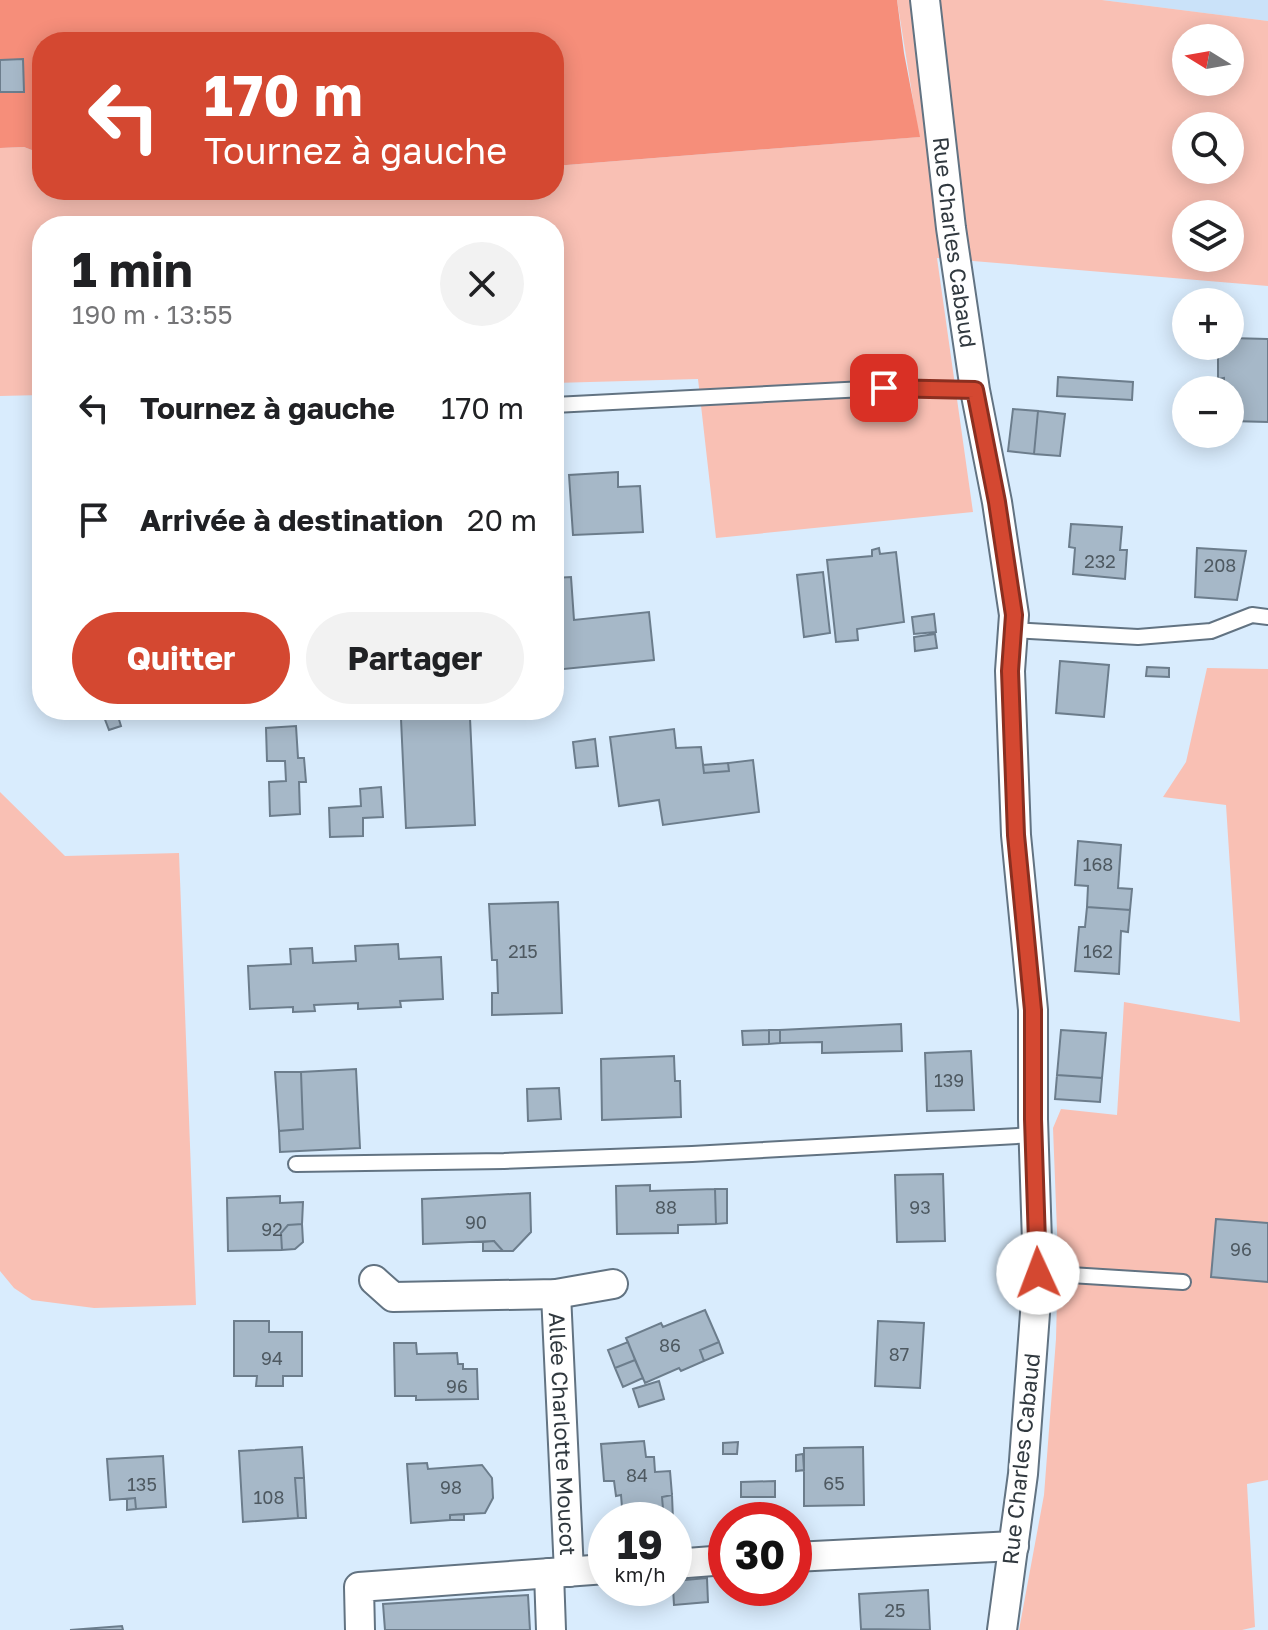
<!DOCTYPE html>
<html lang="fr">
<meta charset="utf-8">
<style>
:root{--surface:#fff;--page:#f2f2f2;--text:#202124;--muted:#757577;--accent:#d44831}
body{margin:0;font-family:"Golos Text",sans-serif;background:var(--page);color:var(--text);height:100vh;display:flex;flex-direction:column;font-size:30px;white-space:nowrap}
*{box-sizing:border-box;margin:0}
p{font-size:26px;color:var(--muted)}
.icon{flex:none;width:44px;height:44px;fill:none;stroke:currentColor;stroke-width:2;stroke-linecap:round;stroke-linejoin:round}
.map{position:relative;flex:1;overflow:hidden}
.drawer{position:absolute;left:32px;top:216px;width:532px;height:504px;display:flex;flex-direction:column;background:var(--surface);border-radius:32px;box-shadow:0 4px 20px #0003}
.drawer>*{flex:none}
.guide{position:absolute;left:32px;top:32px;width:532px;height:168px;border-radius:32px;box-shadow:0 4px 20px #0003;background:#d44831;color:#fff;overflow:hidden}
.needle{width:52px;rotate:281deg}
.fabs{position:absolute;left:1172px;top:24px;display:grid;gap:16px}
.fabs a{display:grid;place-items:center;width:72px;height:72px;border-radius:50%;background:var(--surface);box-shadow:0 4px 20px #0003;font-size:40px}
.speed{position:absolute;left:588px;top:1502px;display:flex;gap:16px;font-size:40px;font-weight:700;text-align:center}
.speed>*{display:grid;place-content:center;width:104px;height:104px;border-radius:50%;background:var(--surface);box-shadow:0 4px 20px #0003;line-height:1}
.speed small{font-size:20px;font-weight:400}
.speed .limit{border:12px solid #d22;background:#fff;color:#111}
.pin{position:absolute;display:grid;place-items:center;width:68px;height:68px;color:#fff;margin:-34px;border-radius:16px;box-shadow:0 4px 12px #0006}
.me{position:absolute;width:88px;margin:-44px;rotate:358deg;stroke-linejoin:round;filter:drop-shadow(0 0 6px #0008)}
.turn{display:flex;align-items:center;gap:28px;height:168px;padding:0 40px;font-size:36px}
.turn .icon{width:104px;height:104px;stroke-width:2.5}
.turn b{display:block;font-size:56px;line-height:68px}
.round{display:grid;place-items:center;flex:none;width:84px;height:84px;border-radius:42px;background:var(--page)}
.headline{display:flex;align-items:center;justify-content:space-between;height:136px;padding:0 40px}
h1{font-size:48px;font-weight:700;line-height:60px}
.action{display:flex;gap:16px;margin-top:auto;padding:16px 40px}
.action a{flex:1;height:92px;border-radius:48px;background:var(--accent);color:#fff;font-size:32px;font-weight:700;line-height:92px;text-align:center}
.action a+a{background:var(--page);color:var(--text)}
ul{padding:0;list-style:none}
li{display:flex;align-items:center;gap:24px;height:112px;padding:0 40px}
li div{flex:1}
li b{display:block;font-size:30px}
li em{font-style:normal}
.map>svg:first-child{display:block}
.built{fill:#cae2f9}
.green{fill:#f9c0b4;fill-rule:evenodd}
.forest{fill:#f68e7a}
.building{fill:#a6b8c8;stroke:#6c7d8c;stroke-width:2}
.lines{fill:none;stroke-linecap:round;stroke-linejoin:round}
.service-casing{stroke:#627382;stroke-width:18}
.minor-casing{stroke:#627382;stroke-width:32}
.service{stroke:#fff;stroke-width:14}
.minor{stroke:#fff;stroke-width:28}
.route-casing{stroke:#8a2f20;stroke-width:20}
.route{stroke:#d44831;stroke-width:14}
.labels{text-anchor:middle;stroke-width:7;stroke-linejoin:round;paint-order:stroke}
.number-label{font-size:18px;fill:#4e5961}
.street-label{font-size:22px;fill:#31393f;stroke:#fff}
</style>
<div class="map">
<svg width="1268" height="1630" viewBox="0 0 1268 1630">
<rect width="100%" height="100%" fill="#d9ecfd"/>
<path class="built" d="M1102,0H1268V21Z"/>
<path class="green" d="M897,0H1102L1268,21V286L937,258L973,512L716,538L698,379L554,383V226H42V395L0,396V148L24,147L42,154V190H126L146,198L253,190H554V166L919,137ZM1186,38H1230V82H1186ZM1186,126H1230V170H1186ZM1186,214H1230V258H1186Z
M1207,668L1268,669V1480L1247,1484L1255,1627L1242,1630H1019L1044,1495L1056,1339L1058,1257L1053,1128L1061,1109L1117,1115L1124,1002L1240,1022L1226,805L1163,797L1186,762Z
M0,792L65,856L179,853L196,1305L94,1308L32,1300L14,1288L0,1271Z"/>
<path class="forest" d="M0,0H897L904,53L920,137L554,166V42H42V154L24,147L0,148Z
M126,190H253L146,199Z"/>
<path class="building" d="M23,59L24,92H0V60Z
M1230,338L1268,339V422L1230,421V390H1224V378L1218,379V346H1230Z
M1058,377L1133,382L1132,400L1057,396Z
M1224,378V390H1217L1218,379Z
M1013,409L1038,411L1034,454L1008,451Z
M1038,411L1065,414L1060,456L1034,454Z
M618,472V487L640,486L643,532L573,535L569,475Z
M1071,524L1122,527L1120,550H1127L1125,579L1073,574L1075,548L1069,547Z
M879,548L880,554L896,552L904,622L857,629L858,640L836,642L827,560L872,556V550Z
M1197,548L1246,551L1237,600L1195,597Z
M823,572L830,633L804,637L797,575Z
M571,577L574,620L649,612L654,660L554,670V578Z
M934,614L936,632L914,634L912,617Z
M935,634L937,648L915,651L914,637Z
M1060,661L1109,665L1104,717L1056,713Z
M1147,667L1169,668V677L1146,676Z
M117,713L121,726L109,730L104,717Z
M470,718L475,825L406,828L401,719Z
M296,726L298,758H304L306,782H299L300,814L270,816L269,782L286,781L285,761H267L266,728Z
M674,729L676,748L701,747L704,773L729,771L728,763L753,760L759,812L663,825L659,800L619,806L610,737Z
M595,739L598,766L576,768L573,742Z
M728,763L729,771L704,773L703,765Z
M381,787L383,817L363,818V836L330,837L329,808L361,806L360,789Z
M1078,841L1121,845L1118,888L1132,889L1130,910L1087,907L1088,886L1075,885Z
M558,902L562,1013L492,1015V993H498L497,960H492L489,904Z
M1087,907L1130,910L1128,932L1121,931L1119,974L1075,971L1079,927H1085Z
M398,944L399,959L441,957L443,999L400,1001L401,1007L358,1009V1003L314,1005L315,1011L293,1012V1007L250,1009L248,966L291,964L290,949L312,948L313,963L356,961L355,946Z
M901,1024L902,1051L822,1053V1042L780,1043V1030Z
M769,1030V1044L743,1045L742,1031Z
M769,1030H780V1043L769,1044Z
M1061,1030L1106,1033L1102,1078L1057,1075Z
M971,1051L974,1110L927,1111L925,1053Z
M674,1056L675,1081H680L681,1117L602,1120L601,1059Z
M356,1069L360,1148L280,1152L279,1131L303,1129L301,1072Z
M275,1072H301L303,1129L279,1131Z
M1057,1075L1102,1078L1100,1102L1055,1099Z
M559,1088L561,1119L528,1121L527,1089Z
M943,1174L945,1241L897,1242L895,1175Z
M650,1185V1191L715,1189L716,1224L678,1225V1233L617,1234L616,1186Z
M715,1189H727V1223L716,1224Z
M530,1193L531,1232L513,1251H503L494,1241L423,1244L422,1199Z
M280,1196V1203L303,1202L302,1224L288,1225L281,1233L282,1250L228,1251L227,1198Z
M1216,1219L1268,1223V1282L1211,1277Z
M302,1224L303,1242L295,1249L282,1250L281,1233L288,1225Z
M494,1241L503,1251H483V1242Z
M705,1310L719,1342L700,1350L704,1361L681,1371L679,1368L645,1383L626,1338L661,1323L663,1327Z
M234,1321H269V1332H302V1376H283V1386H256L257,1376H234Z
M878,1321L924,1323L920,1388L875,1386Z
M628,1342L635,1360L615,1368L608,1350Z
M719,1342L723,1353L704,1361L700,1350Z
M394,1343H416L417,1354L457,1353L458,1364H463V1369H477L478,1399L416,1400V1396H395Z
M635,1360L643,1378L623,1387L615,1368Z
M659,1381L664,1399L639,1407L633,1389Z
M644,1441L646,1457H654L655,1472L670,1471L672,1495L662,1497L664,1520H623L621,1495L616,1496L614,1481H604L601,1444Z
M738,1442L737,1454H723V1443Z
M302,1447L304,1478H295L298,1518L243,1522L239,1451Z
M863,1447L864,1505L804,1506V1448Z
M803,1454L804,1470L796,1471V1455Z
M163,1456L166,1507L136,1509L135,1498L110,1500L107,1459Z
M427,1463L428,1469L482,1465L492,1478L493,1498L485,1513L450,1515V1520L411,1523L407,1464Z
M295,1478H304L306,1518H298Z
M775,1481V1497H741V1482Z
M672,1495L673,1520H664L662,1497Z
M135,1498L136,1509L127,1510V1499Z
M464,1514V1520H450V1515Z
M707,1578L708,1602L674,1605L673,1588H674V1581Z
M928,1590L930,1630L861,1629L859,1594Z
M528,1595L530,1630H385L383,1604Z
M122,1626L123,1630H70Z"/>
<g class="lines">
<defs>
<path id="service" d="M554,405L884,388L975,390
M1013,630L1138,637L1211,631L1252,615L1268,617
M296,1164L504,1161L692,1154L1034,1135
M1038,1273L1183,1282"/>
<g id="minor">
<path id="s1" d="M925,0L951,228L975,390L997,502L1014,615L1010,671L1016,835L1033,1010V1119L1038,1273L1023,1474L1002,1630"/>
<path d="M374,1280L393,1297L556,1294L613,1284"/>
<path id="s2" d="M556,1294L569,1572"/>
<path d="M794,1557L1014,1546"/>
<path d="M674,1564L726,1560"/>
<path d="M549,1573L551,1630"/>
<path d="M360,1630L359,1587L606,1569"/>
</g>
</defs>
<use href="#service" class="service-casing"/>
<use href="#minor" class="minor-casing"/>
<use href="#service" class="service"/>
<use href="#minor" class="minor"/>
</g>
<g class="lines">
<defs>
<path id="route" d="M884,388L975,390L997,502L1014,615L1010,671L1014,780L1016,835L1033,1010V1119L1038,1273"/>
</defs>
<use href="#route" class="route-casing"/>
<use href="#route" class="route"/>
</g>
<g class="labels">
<g class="number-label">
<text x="1100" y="568">232</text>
<text x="1220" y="572">208</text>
<text x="1098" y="871">168</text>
<text x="523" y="958">215</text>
<text x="1098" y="958">162</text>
<text x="949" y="1087">139</text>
<text x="666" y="1214">88</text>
<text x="920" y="1214">93</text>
<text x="476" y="1229">90</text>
<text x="272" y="1236">92</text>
<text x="1241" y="1256">96</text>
<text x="670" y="1352">86</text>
<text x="899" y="1361">87</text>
<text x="272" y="1365">94</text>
<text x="457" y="1393">96</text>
<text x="637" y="1482">84</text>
<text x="834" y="1490">65</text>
<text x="142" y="1491">135</text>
<text x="451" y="1494">98</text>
<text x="269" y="1504">108</text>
<text x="895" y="1617">25</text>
</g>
<g class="street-label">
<text dy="8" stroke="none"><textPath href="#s1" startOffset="244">Rue Charles Cabaud</textPath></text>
<text dy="8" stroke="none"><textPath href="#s2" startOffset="140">Allée Charlotte Moucot</textPath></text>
<text transform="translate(1021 1459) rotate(-84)" y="8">Rue Charles Cabaud</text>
</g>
</g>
</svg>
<div class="fabs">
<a><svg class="needle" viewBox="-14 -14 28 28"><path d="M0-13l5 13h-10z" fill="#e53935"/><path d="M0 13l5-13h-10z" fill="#757577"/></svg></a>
<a><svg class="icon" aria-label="search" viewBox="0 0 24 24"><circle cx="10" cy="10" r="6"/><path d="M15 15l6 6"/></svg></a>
<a><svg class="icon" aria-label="layers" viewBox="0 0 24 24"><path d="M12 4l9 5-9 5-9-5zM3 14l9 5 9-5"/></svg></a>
<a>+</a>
<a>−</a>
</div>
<div class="speed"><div>19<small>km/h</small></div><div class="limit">30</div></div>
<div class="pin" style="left:884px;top:388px;background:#d93025"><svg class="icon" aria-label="arrive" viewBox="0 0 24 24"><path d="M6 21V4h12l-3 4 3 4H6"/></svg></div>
<svg class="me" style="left:1038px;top:1273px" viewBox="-20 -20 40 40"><circle r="19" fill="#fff"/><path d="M0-13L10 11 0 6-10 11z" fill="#d44831"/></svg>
<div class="guide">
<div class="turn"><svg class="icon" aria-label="left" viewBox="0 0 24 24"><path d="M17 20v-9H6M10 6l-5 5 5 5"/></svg><div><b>170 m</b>Tournez à gauche</div></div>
</div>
<section class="drawer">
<div class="headline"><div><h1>1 min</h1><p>190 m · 13:55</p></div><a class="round"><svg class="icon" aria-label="close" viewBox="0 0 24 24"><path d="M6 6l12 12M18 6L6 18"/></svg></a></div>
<ul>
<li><svg class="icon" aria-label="left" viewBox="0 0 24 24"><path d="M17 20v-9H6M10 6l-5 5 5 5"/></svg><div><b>Tournez à gauche</b></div><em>170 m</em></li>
<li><svg class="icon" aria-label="arrive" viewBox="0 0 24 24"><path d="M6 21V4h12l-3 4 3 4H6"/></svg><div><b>Arrivée à destination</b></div><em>20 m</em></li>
</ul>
<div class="action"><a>Quitter</a><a>Partager</a></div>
</section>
</div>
